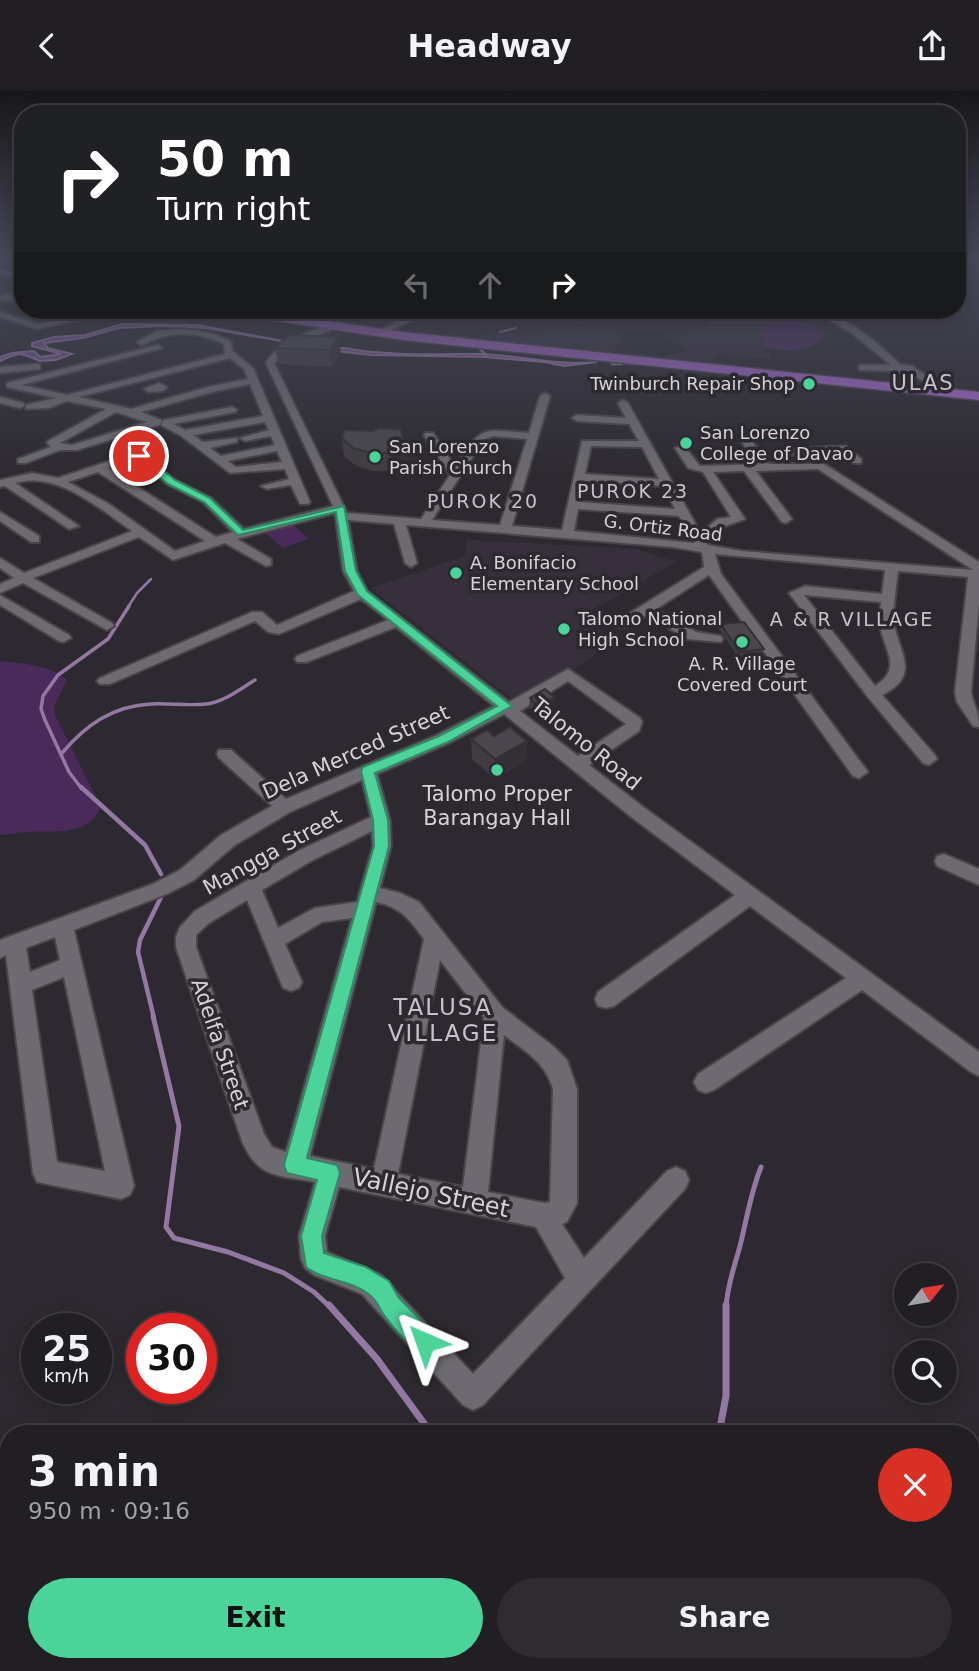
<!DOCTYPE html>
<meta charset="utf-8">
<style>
:root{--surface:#221f24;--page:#2e2c31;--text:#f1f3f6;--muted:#a2a2a6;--line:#3f3d41;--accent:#4cd39a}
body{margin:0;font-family:"DejaVu Sans",sans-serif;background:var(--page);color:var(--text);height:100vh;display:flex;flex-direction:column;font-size:26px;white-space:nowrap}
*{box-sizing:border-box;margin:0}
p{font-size:23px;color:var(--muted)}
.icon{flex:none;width:38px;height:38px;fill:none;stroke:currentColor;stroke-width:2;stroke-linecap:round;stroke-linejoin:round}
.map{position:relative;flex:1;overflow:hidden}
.sheet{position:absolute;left:0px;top:1334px;width:980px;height:247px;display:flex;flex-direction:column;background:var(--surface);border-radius:28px 28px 0 0;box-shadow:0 4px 18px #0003,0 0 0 2px var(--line)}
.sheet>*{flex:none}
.hud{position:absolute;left:14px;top:14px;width:952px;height:214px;border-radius:28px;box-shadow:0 4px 18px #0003,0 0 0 2px var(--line);background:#202124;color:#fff;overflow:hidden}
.needle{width:46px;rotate:60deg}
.buttons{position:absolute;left:894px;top:1172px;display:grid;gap:14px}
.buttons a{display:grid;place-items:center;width:63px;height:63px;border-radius:50%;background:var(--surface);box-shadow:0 4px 18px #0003,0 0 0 2px var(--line);font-size:35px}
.speed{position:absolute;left:21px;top:1222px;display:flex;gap:14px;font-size:35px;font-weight:700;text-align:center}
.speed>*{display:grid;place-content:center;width:91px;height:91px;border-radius:50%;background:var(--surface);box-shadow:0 4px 18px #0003,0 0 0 2px var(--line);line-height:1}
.speed small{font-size:18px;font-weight:400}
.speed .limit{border:10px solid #d22;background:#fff;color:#111}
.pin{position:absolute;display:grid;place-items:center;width:60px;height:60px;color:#fff;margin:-30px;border:4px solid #fff;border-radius:50%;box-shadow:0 2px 7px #0007}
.me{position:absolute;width:77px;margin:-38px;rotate:317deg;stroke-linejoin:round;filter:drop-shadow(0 0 5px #0008)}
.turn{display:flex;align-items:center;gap:24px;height:147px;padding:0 28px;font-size:32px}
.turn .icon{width:91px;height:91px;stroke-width:2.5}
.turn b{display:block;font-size:49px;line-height:60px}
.lanes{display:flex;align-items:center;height:66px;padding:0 28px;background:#0003;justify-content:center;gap:35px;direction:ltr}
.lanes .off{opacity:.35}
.round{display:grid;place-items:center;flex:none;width:74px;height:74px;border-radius:37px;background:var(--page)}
.headline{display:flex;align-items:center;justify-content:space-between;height:119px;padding:0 28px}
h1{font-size:42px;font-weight:600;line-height:52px}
.action{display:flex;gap:14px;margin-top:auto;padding:14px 28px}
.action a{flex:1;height:80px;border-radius:42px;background:var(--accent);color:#111;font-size:28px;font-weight:600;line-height:80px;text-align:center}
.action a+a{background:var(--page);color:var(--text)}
header{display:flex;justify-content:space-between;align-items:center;height:91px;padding:0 28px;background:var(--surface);font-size:32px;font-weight:600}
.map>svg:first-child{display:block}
.built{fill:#37303c}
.green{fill:#492a5b}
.water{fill:#77518d;stroke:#9378a3;stroke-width:2}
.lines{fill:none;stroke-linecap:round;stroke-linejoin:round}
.stream-far5{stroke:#9378a3;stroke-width:2}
.stream-far4{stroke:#9378a3;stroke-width:2.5}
.stream-far3{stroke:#9378a3;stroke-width:3.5}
.stream-far2{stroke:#9378a3;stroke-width:4.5}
.stream-far1{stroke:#9378a3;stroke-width:5}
.stream{stroke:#9378a3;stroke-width:7}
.minor-casing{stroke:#48444a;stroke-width:4}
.highway-casing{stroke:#48444a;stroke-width:3}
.minor{fill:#6e6a71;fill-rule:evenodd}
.highway{fill:#a265c6;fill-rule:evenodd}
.wall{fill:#403c42}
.shaded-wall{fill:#343136}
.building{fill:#4a464d;stroke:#343136;stroke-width:2}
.route{fill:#4cd39a;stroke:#318964;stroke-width:2}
.poi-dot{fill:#4cd39a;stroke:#2d2930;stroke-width:2.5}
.labels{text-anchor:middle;stroke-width:7;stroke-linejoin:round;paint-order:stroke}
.far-poi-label{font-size:18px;fill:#d5d3d7;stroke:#2d2930;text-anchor:start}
.far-street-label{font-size:18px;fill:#d5d3d7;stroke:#2d2930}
.far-neighbourhood-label{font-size:19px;letter-spacing:2px;fill:#c7c2ca;stroke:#2d2930}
.far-quarter-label{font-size:21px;letter-spacing:2px;fill:#c7c2ca;stroke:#2d2930}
.street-label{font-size:21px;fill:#d5d3d7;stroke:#2d2930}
.poi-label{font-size:21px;fill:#d5d3d7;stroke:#2d2930}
.neighbourhood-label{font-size:23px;letter-spacing:2px;fill:#c7c2ca;stroke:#2d2930}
.near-street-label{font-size:24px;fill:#d5d3d7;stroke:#2d2930}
</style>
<header><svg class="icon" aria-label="back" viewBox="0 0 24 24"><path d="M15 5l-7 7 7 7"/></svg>Headway<svg class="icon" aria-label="share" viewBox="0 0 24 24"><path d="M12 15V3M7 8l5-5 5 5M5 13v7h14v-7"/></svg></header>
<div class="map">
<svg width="979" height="1580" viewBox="0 0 979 1580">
<rect width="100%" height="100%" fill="#2d2930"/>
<path class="built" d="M709,228L724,230H766L761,240L764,257L771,264L770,268L716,263L713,274L664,269L666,265L688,259L662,245L702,237L709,234Z
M579,236L625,240L613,263L472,249L495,241L524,243L550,237L576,239Z
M467,449L636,458L676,471L579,527L616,549L569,582L517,612L370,497L465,465Z"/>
<path class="green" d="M789,229L808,232L826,241C816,264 784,260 764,257L761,240L766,230Z
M290,431L309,448L282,457L263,439Z
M0,570C22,573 50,573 67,589L54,615L55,624L101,716C87,747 55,739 28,741C18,741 9,744 0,744Z"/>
<path class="water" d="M122,233L198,234L293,252L206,237L161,235L119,237L83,247L44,252L48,257L72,263L56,269L40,270C20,262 22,260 0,270V266L12,262L34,260L40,266L61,263L32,255V252L54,246L85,244Z
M344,257C388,265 434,263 479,263C519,264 557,275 597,271L564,275L545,271L484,266L372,264L314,258Z"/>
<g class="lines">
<path class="stream-far5" d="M971,167L979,170
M597,219L655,223
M500,241L516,237"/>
<path class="stream-far4" d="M480,258L487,265
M612,273H621
M128,516L137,502L151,488"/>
<path class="stream-far3" d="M62,662C86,634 112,615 151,613C169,612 188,615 206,613C224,611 240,598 255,589
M82,698L69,681L45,629L41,618L43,605L58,584L108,548L129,515"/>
<path class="stream-far2" d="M81,696L145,754L161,783
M154,927L138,861L140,849L163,802"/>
<path class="stream-far1" d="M153,925L179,1035L166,1136L174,1147L228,1161L284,1182L314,1201L330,1216
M726,1216C728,1190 735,1175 741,1151C747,1126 751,1101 761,1076"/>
<path class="stream" d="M329,1214L377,1268L431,1342
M719,1342L726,1305V1214
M621,1572L626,1580"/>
<defs>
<path id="minor" d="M20,200L23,203L11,210L0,209V205Z
M369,219H381L353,228L349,226Z
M423,219H433L387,241L380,239Z
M813,219C840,218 882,256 901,274L912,275L931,288L969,304C957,311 919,288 907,280L919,298L917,300H911L897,280L859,279V275L862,274H891L853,243Z
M0,221L38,233L85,224L89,226L37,238L0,226Z
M330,234L333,238L291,257L274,272L347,422L421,428L450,384L424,344L425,342H433L455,376C483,334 479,338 529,342L540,305L545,302L550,305L512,435L562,439L582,350H639L629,333L577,330L572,327L577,324L626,327L618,312L623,309L628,312L701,443L709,441L708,436L717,428L731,426L703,381L688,377L675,357L684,355L700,375L758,373L741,350L746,347L750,348L769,373H824L979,471V512L971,601C974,616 979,619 979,636L973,635L957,611L955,601L968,486L898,480C896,497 893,514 894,531C896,557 924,584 882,604L935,664L937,668L929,674L923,672L867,605L789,502L805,495L882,503L885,479L715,463L721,483L865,677L868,681L859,687L853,685L709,484L656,518L696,541L721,545L723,548L721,551L687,548L647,524L627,536H617V530L704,476L702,461L672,456L406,434L417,472L411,476L405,472L394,433L348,429L357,480L367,500L509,611L568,578L640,627L642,631L639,640L589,674L642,715L979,961V985L971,981L862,899L714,999L706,1002L698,999L694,991L698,983L846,887L750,815L614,915L606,917L598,915L595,908L598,901L735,804L630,725L504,623L449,652L377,683L390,729L391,755L380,797L400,802L419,811L503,917L553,955L567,969L577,998V1112L567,1131L562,1133L584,1167L667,1080L676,1076L685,1080L689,1089L685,1098L483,1314L473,1319L463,1314L362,1203L314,1184L305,1177L301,1168L299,1145L315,1091C279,1084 258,1088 242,1050L176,856V846L180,836L195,820L298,760L371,726L362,689L290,721L235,754L194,789L167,803L74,839L134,1095L130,1104L121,1108L37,1091L33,1082L6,864L0,867V849L153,793L180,779L221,744L272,715L219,667L217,663L219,659H231L286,708L437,644L494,615L396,536L307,571H297L295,568L297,565L388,529L361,508L279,543L268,541L255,530L110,593H100L97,590L100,587L252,521H262L277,534L354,500L343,480L335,422L237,448L271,468V474L266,475L225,452L173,469L139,446L33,487L112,532L114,535L107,539L23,492L0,502V493L14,487L0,477V467L24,482L132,440C100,418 56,379 15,392L79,435L69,438L5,395L0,396V389L32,382L58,387L137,361L175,389L211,407L244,438L333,415L266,272C279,250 307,241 330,234ZM493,345L527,348L500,434L432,429L484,348ZM591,355L642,356L659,388L585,383ZM135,368L167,393L203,411L233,441L216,446L108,377ZM818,378L973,479L742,460L708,454L705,450L719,446L720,437L745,428L713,381L744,380L782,431L786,432L792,428L756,380ZM98,381L205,450L175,460L109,413L68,391ZM584,390L663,395L675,418L580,411ZM578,418L679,425L694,452L574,440ZM804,504L881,511C880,519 879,527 880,534C883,558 904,577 875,595ZM568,590L626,633L578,665L520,620ZM372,740L373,755L357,811L315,817L278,837L262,799L311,770ZM247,809L283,897L291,900L299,897L302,891L285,853L322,831L352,827L286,1061L272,1056L264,1043L196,856V844L209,832ZM376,811C401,816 410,829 424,848L374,1078L310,1065ZM55,846L60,869L30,881L26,857ZM440,869L484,926L463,1096L398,1083ZM64,886L105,1080L57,1071L32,899ZM504,944C525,960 546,972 553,998L550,1111L544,1112L488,1101ZM339,1096L536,1136L565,1187L473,1283L381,1184L327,1161L325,1145Z
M183,238L211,242L231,250L232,260L253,277L310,411L308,413H300L291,394L267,398L261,395L289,388L285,378L230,382L180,344L161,334L164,329L232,316L237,319L235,321L173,333L185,339L263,325L250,293L212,301L141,321L161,329L162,331L159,334L77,359H60L26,372H18V368L51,356L47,352L48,350L106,318L67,310L49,317L26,318V314L56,307L7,296V292L158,254L162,257L22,294L67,304L225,263L224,253C192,239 171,240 141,254L137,251L157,240ZM230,267L244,278L248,288L208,296L131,318L79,306ZM116,321L147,331L72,354L60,352ZM265,331L269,339L240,347L245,350L271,345L275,354L221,365L210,357L237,351V347L203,351L193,344ZM277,360L282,371L236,376L228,370Z
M37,273L40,274V278L0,282V276Z
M159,292L167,296L163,300L149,301L144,298Z
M0,306L23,312L25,314L20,317L0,312Z
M846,355L861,368V372H853L843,361L781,364L776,361L781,358Z
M0,421L39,445V451H31L0,430Z
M0,504L69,544L71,547L64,551L59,550L0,514Z
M944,763L979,778V794L937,775L935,770L937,765Z
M0,1444L9,1447V1493L0,1490Z
M38,1572H74L77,1580H41Z
M474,1572H511L508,1580H471Z"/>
<path id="highway" d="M0,178L23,182V188L0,184Z
M225,219H254L403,241L979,301V309L403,249L231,223Z"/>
</defs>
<use href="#minor" class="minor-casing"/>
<use href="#highway" class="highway-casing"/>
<use href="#minor" class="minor"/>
<use href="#highway" class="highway"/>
</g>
<path class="wall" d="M289,244L341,262L332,276L278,273L275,257Z
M342,347L403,348L419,375L394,380H373L356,375L344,365Z
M721,533L764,558L762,563L738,566L719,538Z
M530,607H555L554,617L536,624L529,617Z
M494,645L527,650L526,670L495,688L472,668L471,648Z"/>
<path class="shaded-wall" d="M339,246L341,262L332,276L330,259Z
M418,357L419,375L394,380L392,362Z
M555,607L554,617L536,624L537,614Z
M527,650L526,670L495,688V668Z"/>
<path class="building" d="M289,244L339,246L330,259L275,257Z
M380,337L401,339L403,348L418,357L392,362H371L353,357L342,347L344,339L372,340Z
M744,531L764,558L739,561L721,533Z
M545,598L555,607L537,614L530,607Z
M510,636L527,650L495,668L471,648L487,639L494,645Z"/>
<linearGradient id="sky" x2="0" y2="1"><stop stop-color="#19171a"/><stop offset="0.43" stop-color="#464959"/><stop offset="1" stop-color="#464959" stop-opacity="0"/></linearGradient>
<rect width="979" height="389" fill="url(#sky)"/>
<path class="route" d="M136,363H142L175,389L210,407L243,439L344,415L356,480L367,500L512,615L448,651L375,682L388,729L389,755L307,1067L337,1074L340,1082L322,1145L324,1162L366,1176L389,1190L399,1207L433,1242L436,1251L433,1259L425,1262C409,1256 394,1237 384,1224C380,1219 377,1210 372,1206C353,1188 325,1191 306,1176L301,1145L317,1089L287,1082L284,1074L374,755L373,729L361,680L363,676L439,645L497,615L358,504L345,480L336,421L238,444L204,411L168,393L136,367Z"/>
<g class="poi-dot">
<circle cx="809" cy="293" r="7"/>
<circle cx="686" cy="352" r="7"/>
<circle cx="375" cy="366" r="7"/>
<circle cx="456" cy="482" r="7"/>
<circle cx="564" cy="538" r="7"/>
<circle cx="742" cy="551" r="7"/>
<circle cx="497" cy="679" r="7"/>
</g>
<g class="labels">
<g class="far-poi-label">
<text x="795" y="299" text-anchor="end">Twinburch Repair Shop</text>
<text x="700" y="348">San Lorenzo<tspan x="700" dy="21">College of Davao</tspan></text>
<text x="389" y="362">San Lorenzo<tspan x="389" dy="21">Parish Church</tspan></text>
<text x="470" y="478">A. Bonifacio<tspan x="470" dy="21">Elementary School</tspan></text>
<text x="578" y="534">Talomo National<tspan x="578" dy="21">High School</tspan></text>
<text x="742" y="579" text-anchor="middle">A. R. Village<tspan x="742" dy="21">Covered Court</tspan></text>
</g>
<g class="far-street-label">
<text transform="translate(663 437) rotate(7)" y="6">G. Ortiz Road</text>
</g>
<g class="far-neighbourhood-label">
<text x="633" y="407">PUROK 23</text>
<text x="483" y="417">PUROK 20</text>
<text x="852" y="535">A &amp; R VILLAGE</text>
</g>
<g class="far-quarter-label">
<text x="923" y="299">ULAS</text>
</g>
<g class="street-label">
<text transform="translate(586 653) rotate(39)" y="7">Talomo Road</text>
<text transform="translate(356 661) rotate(-24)" y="7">Dela Merced Street</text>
<text transform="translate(272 761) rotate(-29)" y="7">Mangga Street</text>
<text transform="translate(220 953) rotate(71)" y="7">Adelfa Street</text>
</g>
<g class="poi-label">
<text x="497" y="710">Talomo Proper<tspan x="497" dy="24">Barangay Hall</tspan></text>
</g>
<g class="neighbourhood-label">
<text x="443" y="924">TALUSA<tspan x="443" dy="26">VILLAGE</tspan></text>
</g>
<g class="near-street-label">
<text transform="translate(431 1102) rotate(12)" y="8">Vallejo Street</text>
</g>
</g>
</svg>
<div class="buttons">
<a><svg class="needle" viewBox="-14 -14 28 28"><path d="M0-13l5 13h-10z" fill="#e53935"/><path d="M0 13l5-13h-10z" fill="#a2a2a6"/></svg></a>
<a><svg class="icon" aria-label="search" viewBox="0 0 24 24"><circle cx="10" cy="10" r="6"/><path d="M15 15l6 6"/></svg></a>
</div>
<div class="speed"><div>25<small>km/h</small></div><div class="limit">30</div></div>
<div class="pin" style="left:139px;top:365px;background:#d93025"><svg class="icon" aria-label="arrive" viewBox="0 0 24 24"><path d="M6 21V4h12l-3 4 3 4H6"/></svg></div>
<svg class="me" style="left:425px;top:1251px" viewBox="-20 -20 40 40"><path d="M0-17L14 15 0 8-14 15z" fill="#4cd39a" stroke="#fff" stroke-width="4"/></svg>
<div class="hud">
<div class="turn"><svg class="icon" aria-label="right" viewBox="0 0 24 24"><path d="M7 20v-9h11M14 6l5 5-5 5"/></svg><div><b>50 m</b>Turn right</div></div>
<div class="lanes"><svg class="icon off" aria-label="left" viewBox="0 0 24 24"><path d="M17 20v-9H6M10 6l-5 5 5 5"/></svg><svg class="icon off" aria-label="ahead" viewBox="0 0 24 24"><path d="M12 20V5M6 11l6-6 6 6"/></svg><svg class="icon" aria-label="right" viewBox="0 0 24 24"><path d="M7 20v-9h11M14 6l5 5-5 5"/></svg></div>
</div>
<section class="sheet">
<div class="headline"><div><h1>3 min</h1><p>950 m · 09:16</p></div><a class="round" style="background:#d93025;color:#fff"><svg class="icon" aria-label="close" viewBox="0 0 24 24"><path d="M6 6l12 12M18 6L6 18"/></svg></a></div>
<div class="action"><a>Exit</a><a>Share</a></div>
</section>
</div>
